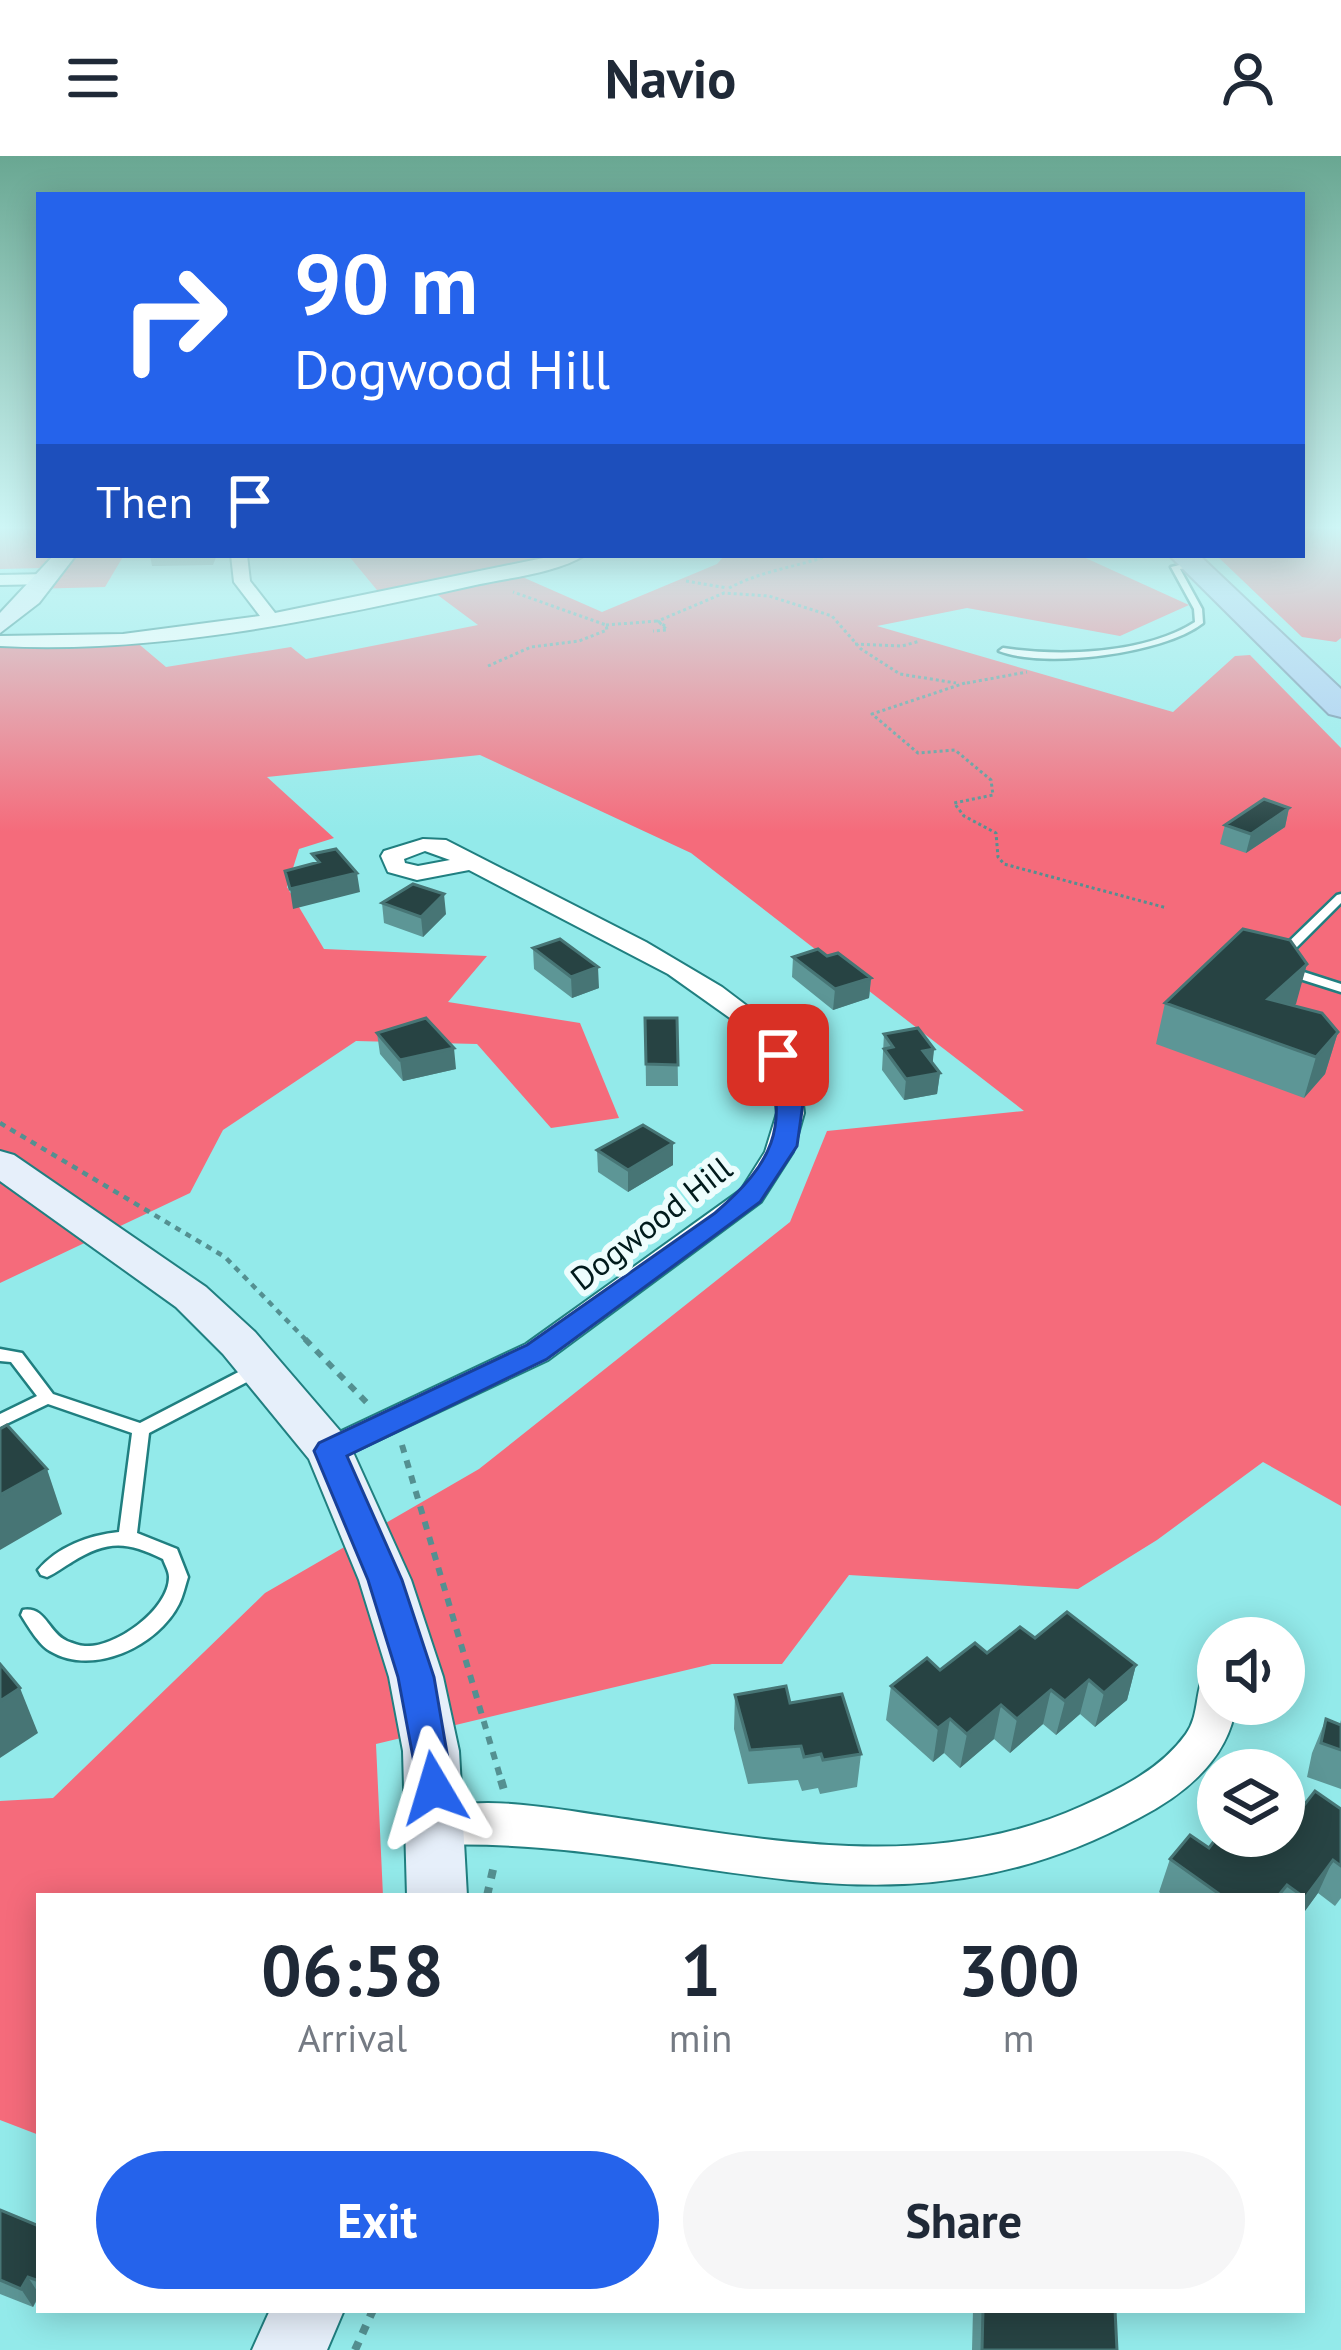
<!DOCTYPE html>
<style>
:root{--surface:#fff;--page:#f6f6f7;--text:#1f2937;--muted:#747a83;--accent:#2563eb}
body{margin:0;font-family:"PT Sans",sans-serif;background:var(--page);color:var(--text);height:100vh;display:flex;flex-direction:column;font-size:45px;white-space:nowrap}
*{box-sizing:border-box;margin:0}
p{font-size:39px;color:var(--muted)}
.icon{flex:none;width:66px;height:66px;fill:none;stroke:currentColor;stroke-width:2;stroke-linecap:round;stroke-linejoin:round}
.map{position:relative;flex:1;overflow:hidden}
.details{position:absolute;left:36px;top:1737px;width:1269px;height:420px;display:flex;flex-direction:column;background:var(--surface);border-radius:0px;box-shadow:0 6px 30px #0003}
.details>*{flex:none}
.top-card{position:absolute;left:36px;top:36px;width:1269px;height:366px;border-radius:0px;box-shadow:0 6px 30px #0003;background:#2563eb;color:#fff;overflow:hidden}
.tools{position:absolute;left:1197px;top:1461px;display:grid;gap:24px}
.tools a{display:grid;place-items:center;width:108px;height:108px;border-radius:50%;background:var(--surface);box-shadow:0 6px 30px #0003;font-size:60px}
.pin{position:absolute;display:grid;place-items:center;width:102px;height:102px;color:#fff;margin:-51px;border-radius:24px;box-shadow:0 6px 18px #0006}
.me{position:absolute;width:132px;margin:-66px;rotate:353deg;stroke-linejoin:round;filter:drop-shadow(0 0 9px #0008)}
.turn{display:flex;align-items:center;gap:42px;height:252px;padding:0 60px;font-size:54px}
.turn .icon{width:156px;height:156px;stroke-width:2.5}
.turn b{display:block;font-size:84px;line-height:102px}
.then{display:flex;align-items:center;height:114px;padding:0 60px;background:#0003;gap:24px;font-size:45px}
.eta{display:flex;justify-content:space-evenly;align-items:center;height:204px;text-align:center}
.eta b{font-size:72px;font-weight:700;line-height:84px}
.cta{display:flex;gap:24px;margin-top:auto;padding:24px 60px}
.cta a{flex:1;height:138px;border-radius:72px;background:var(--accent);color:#fff;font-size:48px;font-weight:700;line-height:138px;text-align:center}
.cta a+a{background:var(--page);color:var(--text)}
header{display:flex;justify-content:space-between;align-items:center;height:156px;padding:0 60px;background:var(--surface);font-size:54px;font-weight:700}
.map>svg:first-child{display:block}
.forest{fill:#f56b7b}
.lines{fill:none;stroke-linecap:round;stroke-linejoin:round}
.lane-casing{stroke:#207f80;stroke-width:5}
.street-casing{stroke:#207f80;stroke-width:4}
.secondary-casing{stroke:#207f80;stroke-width:4}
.highway-casing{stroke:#708ca6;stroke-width:4}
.path-far3{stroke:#549091;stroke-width:3;stroke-dasharray:3 3;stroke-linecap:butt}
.path-far2{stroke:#549091;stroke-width:4.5;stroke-dasharray:6 6;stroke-linecap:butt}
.path-far1{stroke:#549091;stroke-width:6;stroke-dasharray:8 8;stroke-linecap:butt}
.path{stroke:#549091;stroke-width:8;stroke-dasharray:9 9;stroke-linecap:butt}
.lane{fill:#fff;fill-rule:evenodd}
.street{fill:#fff;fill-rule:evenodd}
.secondary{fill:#e6effa;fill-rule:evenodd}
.highway{fill:#abc9f0;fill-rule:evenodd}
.wall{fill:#5d9696}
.shaded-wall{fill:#477575}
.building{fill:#274343;stroke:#477575;stroke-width:3}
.route{fill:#2563eb;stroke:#184099;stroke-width:3}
.labels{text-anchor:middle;stroke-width:12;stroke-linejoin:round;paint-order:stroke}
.street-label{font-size:33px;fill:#011b1c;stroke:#edfdfd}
</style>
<header><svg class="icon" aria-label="menu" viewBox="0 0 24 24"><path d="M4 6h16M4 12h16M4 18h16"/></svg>Navio<svg class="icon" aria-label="person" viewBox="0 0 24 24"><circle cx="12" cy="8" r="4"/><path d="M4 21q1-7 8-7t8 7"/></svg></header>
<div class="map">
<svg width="1341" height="2194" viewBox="0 0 1341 2194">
<rect width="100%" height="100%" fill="#93eaea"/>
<path class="forest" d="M0,369H39V399H124L105,431L30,433L45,412L0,413Z
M1341,369V482L1336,486L1302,481L1216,399H1302V370Z
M348,399H553L559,402L511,416L602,456L717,408L725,399H1079L1189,449L1120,480L967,452L877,470L1173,556L1235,500L1250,499L1341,592V1350L1263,1306L1157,1384L1078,1433L849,1419L782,1508H712L376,1588L383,1740H39V1979L0,1964V1645L53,1642L265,1437L479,1313L790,1066L827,975L1024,955L691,697L480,599L267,621L334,682L299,693L287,731L324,793L487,800L448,846L580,867L619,962L551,972L477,888L356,885L223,974L190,1037L0,1127V484H134L166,511L291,491L306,503L478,469L435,437L386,445Z"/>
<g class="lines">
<defs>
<path id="lane" d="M1193,406H1196V410L1180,413L1202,453L1203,467C1164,498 1044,513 999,495L1003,492C1060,501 1145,498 1195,466L1194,453L1171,411Z
M1341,738V747L1283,805H1275V799L1337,739Z
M1285,810L1341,828V836L1281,817V811Z
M0,1193L22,1197L53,1238L140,1267L252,1209H264L266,1213L264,1217L149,1277L137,1377L177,1393L188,1421C185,1430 183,1440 179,1448C158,1490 93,1521 50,1495C39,1489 28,1470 21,1459L23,1454C46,1450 48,1477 67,1485C73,1487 79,1490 85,1490C115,1492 169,1454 169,1421C169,1415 165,1409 163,1403C127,1385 107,1384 72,1406C63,1411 56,1417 47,1421L41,1419L38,1414C57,1391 89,1379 119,1376L132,1277L48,1248L0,1271V1258L37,1240L11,1206L0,1205Z"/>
<path id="street" d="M231,399H247L250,425L275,457L558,399H585C555,418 505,422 471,430C318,464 158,498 0,490V480L123,478L260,460L234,426Z
M0,419L48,418L56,423L48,428L0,429Z
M423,683L446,684L646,786L722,831L755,856L784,890L800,922L804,957L793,996L761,1046L548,1204L330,1307L318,1304L313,1295L318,1286L526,1188L741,1034L765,996L777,957L773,922L759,893L737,867L668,818L469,714L417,724L388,716L381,700L384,695ZM425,695L450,704L418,710L405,707L404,703Z
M1218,1513V1548H1236C1229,1603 1185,1638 1139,1662C886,1799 696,1681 438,1689L423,1683L417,1670L423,1657C476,1637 550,1652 605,1660C765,1683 928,1720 1082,1650C1120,1633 1161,1613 1186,1578C1199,1560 1195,1537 1204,1518Z"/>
<path id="secondary" d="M54,399H76L39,447L0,477V457Z
M0,995L14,999L206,1131L255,1176L347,1283L411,1424L443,1521L459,1595L467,1740H407L403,1595L389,1521L359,1424L309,1303L223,1198L176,1151L0,1025Z
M270,2154H344L327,2194H252Z"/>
<path id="highway" d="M1169,399H1199L1341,533V561L1329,558Z"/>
</defs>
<use href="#lane" class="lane-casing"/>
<use href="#street" class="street-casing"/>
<use href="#secondary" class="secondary-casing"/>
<use href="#highway" class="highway-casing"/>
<path class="path-far3" d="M686,425L727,432
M729,432C761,415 796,411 831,399
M606,469L658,465L667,474L653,475
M665,470L658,465L724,437L769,440L832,460L861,493L900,518L956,527
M855,488L902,490L920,485
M488,510L531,491L579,485L607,474L606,469L513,436
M965,527L872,558L918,597L955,594L991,624L993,639L954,647L964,660L996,677L998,701L1004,708L1167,752
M967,527L1027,516"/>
<path class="path-far2" d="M0,967L225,1101L308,1186"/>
<path class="path-far1" d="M305,1183L368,1248
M402,1289L502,1627"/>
<path class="path" d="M501,1624L504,1634
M487,1740L495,1705
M355,2194L373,2154"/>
<use href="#lane" class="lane"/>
<use href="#street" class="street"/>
<use href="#secondary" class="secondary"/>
<use href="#highway" class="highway"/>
</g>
<path class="wall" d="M150,399H217L213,409L152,410Z
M1289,652L1285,671L1246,697L1220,688L1225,669Z
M382,747L446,758L423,781L384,767Z
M533,792L599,832L572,842L534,813Z
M793,801L871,822L869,842L833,854L792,821Z
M1307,808L1294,850L1338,876L1325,918L1304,942L1156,888L1165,847Z
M645,862H677L678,930H646Z
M377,877L456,913L403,925L380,898Z
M884,878L934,893L932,907L940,917L937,938L904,944L882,914Z
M673,987V1009L628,1036L598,1016L597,994Z
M1035,1482L1136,1509L1127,1544L1095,1571L1080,1558L1056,1579L1043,1568L1010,1597L994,1583L960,1612L944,1597L933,1606L886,1564L891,1530Z
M735,1539L790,1547L861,1598L857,1631L820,1638L818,1632L802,1635L798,1624L748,1628L734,1573Z
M1326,1563L1340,1568L1341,1564V1633L1307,1621L1312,1597Z
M1305,1648L1341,1653V1742L1335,1750L1318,1737L1302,1759V1740H1164L1159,1736L1170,1703L1209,1692Z
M0,2054L39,2070V2141L33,2151L0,2138Z
M973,2154H1115L1117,2194H972Z"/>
<path class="shaded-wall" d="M1289,652L1285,671L1246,697L1251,678Z
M357,717L360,736L293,753L290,733Z
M444,738L446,758L423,781L421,761Z
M1307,808L1296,848L1261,881L1268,843Z
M598,811L599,832L572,842L571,821Z
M871,822L869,842L833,854L835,833Z
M1338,876L1325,918L1304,942L1316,901Z
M454,892L456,913L403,925L400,904Z
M934,893L932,914L923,895Z
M940,917L937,938L904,944L906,923Z
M673,987V1009L628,1036V1014Z
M47,1313L62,1358L0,1394V1339Z
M1136,1509L1127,1544L1095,1571L1104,1537Z
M1089,1524L1080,1558L1056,1579L1065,1545Z
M20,1532L38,1577L0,1602V1545Z
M1051,1534L1043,1568L1010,1597L1017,1563Z
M1001,1549L994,1583L960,1612L967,1578Z
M950,1563L944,1597L933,1606L938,1572Z
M1333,1704L1318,1737L1302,1759V1749L1305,1742Z
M28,2121L39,2138L33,2151L21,2133Z"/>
<path class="building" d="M1264,643L1289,652L1251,678L1225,669Z
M336,693L357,717L290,733L285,715L319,706L312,698Z
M413,728L444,738L421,761L382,747Z
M1243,773L1290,784L1307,808L1268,843L1322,857L1338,876L1316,901L1165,847Z
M560,783L598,811L571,821L533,792Z
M818,793L827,800L838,797L871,822L835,833L793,801Z
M426,862L454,892L400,904L377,877Z
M645,862H677L678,909L646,908Z
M918,872L934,893L923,895L940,917L906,923L884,893L893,891L884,878Z
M643,969L673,987L628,1014L597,994Z
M7,1269L47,1313L0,1339V1273Z
M1067,1456L1136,1509L1104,1537L1089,1524L1065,1545L1051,1534L1017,1563L1001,1549L967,1578L950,1563L938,1572L891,1530L927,1502L940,1514L975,1487L987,1497L1020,1471L1035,1482Z
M0,1508L20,1532L0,1545Z
M786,1530L790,1547L842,1538L861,1598L823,1604L821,1598L804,1601L801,1590L750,1594L735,1539Z
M1326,1563L1341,1569V1594L1321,1587Z
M1284,1634L1305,1648L1315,1635L1341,1653V1710L1333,1704L1305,1742L1287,1729L1278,1740H1222L1170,1703L1190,1679L1209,1692L1218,1680H1284Z
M0,2054L39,2070V2125L28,2121L21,2133L0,2124Z
M983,2154H1115L1117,2194H982Z"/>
<linearGradient id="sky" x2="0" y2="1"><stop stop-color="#69a792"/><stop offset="0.55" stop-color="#cef6f6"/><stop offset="1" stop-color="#cef6f6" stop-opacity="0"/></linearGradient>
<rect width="1341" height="676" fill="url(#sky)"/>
<path class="route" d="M778,892L790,899L804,940L797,990L760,1046L547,1203L347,1300L402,1424L434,1521L453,1632L448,1644L434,1649L421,1644L398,1521L368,1424L314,1295L319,1287L527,1189L715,1057C772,1008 790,972 766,899Z"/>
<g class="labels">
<g class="street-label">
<text transform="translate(651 1067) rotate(-38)" y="12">Dogwood Hill</text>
</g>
</g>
</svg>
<div class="tools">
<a><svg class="icon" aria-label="sound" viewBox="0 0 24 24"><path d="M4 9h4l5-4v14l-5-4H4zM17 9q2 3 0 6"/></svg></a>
<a><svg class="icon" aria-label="layers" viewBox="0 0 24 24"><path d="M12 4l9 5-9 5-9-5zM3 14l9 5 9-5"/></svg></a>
</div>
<div class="pin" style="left:778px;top:899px;background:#d93025"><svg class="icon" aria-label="arrive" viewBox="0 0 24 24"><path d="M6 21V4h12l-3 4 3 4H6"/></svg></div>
<svg class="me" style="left:434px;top:1632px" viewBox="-20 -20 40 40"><path d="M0-17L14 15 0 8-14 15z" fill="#2563eb" stroke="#fff" stroke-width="4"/></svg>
<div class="top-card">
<div class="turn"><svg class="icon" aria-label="right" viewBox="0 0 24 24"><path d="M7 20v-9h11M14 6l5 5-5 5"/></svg><div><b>90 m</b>Dogwood Hill</div></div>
<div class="then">Then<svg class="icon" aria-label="arrive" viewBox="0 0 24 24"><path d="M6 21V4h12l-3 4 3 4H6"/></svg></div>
</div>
<section class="details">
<div class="eta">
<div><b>06:58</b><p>Arrival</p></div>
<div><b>1</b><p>min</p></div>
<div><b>300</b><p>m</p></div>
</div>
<div class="cta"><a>Exit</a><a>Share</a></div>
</section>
</div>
